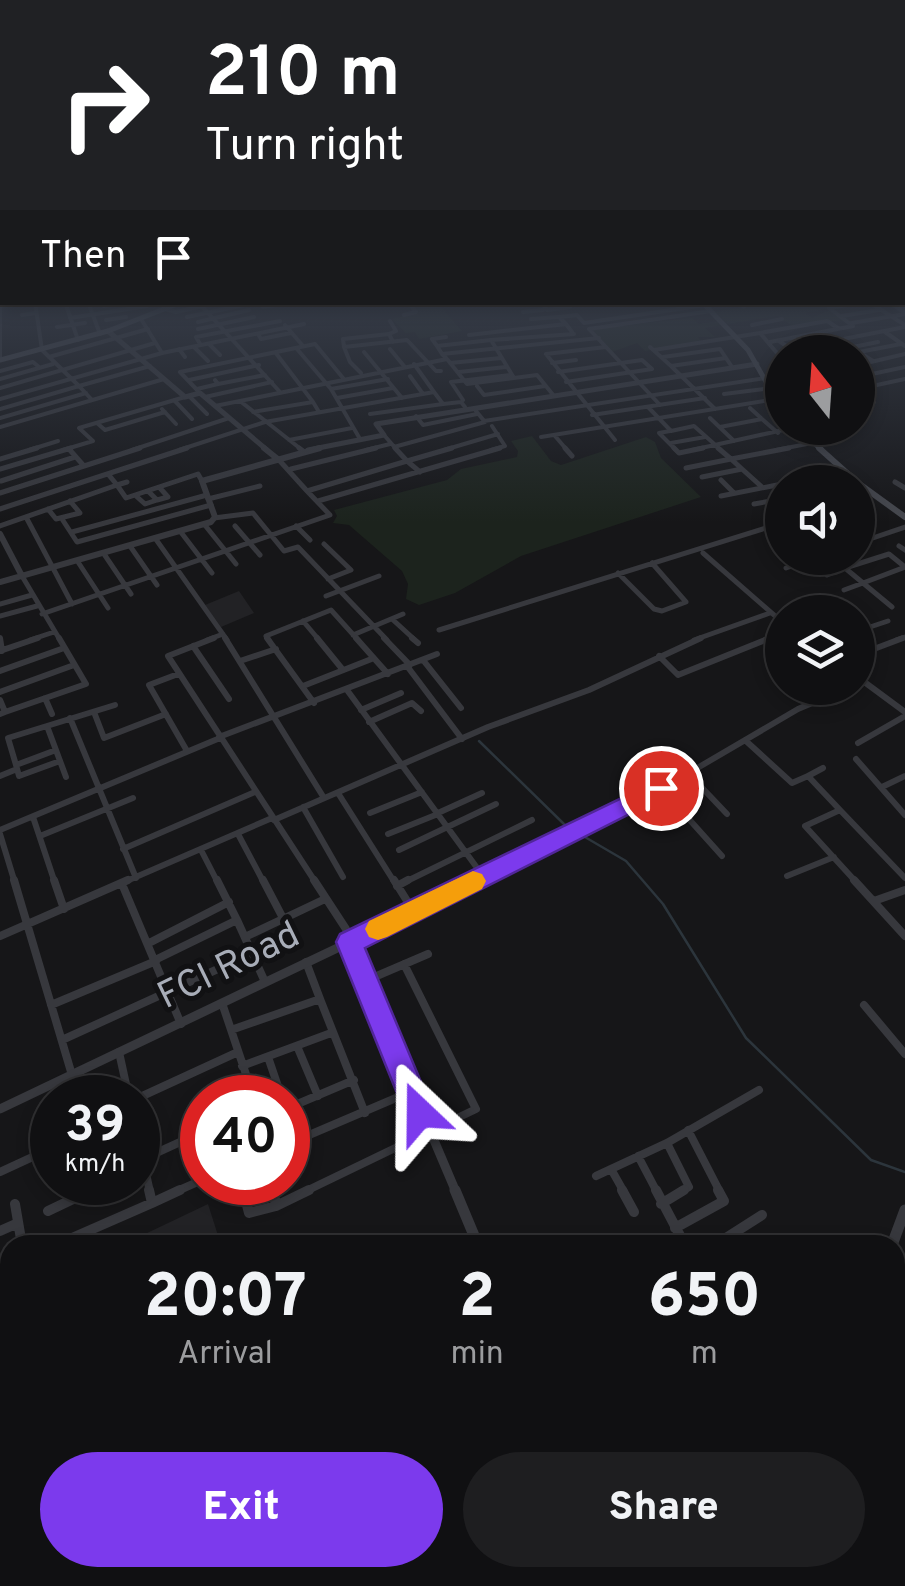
<!DOCTYPE html>
<style>
:root{--surface:#101012;--page:#1e1e20;--text:#f1f3f6;--muted:#9c9d9f;--line:#303032;--accent:#7c3aed}
body{margin:0;font-family:Overpass,sans-serif;background:var(--page);color:var(--text);height:100vh;display:flex;flex-direction:column;font-size:38px;white-space:nowrap}
*{box-sizing:border-box;margin:0}
p{font-size:32px;color:var(--muted)}
.icon{flex:none;width:55px;height:55px;fill:none;stroke:currentColor;stroke-width:2;stroke-linecap:round;stroke-linejoin:round}
.map{position:relative;flex:1;overflow:hidden}
.side{position:absolute;left:0px;top:1235px;width:905px;height:352px;display:flex;flex-direction:column;background:var(--surface);border-radius:30px 30px 0 0;box-shadow:0 5px 15px #0003,0 0 0 2px var(--line)}
.side>*{flex:none}
.top-card{position:absolute;left:0px;top:0px;width:905px;height:305px;box-shadow:0 5px 15px #0003,0 0 0 2px var(--line);background:#202124;color:#fff;overflow:hidden}
.needle{width:65px;rotate:343deg}
.buttons{position:absolute;left:765px;top:335px;display:grid;gap:20px}
.buttons a{display:grid;place-items:center;width:110px;height:110px;border-radius:50%;background:var(--surface);box-shadow:0 5px 15px #0003,0 0 0 2px var(--line);font-size:50px}
.speed{position:absolute;left:30px;top:1075px;display:flex;gap:20px;font-size:50px;font-weight:700;text-align:center}
.speed>*{display:grid;place-content:center;width:130px;height:130px;border-radius:50%;background:var(--surface);box-shadow:0 5px 15px #0003,0 0 0 2px var(--line);line-height:1}
.speed small{font-size:25px;font-weight:400}
.speed .limit{border:15px solid #d22;background:#fff;color:#111}
.pin{position:absolute;display:grid;place-items:center;width:85px;height:85px;color:#fff;margin:-42px;border:5px solid #fff;border-radius:50%;box-shadow:0 2px 10px #0007}
.me{position:absolute;width:110px;margin:-55px;rotate:337deg;stroke-linejoin:round;filter:drop-shadow(0 0 8px #0008)}
.turn{display:flex;align-items:center;gap:35px;height:210px;padding:0 40px;font-size:45px}
.turn .icon{width:130px;height:130px;stroke-width:2.5}
.turn b{display:block;font-size:70px;line-height:85px}
.then{display:flex;align-items:center;height:95px;padding:0 40px;background:#0003;gap:20px;font-size:38px}
.eta{display:flex;justify-content:space-evenly;align-items:center;height:170px;text-align:center}
.eta b{font-size:60px;font-weight:800;line-height:70px}
.button{display:flex;gap:20px;margin-top:auto;padding:20px 40px}
.button a{flex:1;height:115px;border-radius:60px;background:var(--accent);color:#fff;font-size:40px;font-weight:800;line-height:115px;text-align:center}
.button a+a{background:var(--page);color:var(--text)}
.map>svg:first-child{display:block}
.built{fill:#222225}
.green{fill:#1c231d}
.lines{fill:none;stroke-linecap:round;stroke-linejoin:round}
.stream{stroke:#2c353c;stroke-width:2.5}
.minor-far4{stroke:#37383d;stroke-width:4}
.minor-far3{stroke:#37383d;stroke-width:5}
.minor-far2{stroke:#37383d;stroke-width:6}
.minor-far1{stroke:#37383d;stroke-width:8}
.minor{stroke:#37383d;stroke-width:10}
.tertiary-far3{stroke:#37383d;stroke-width:5}
.tertiary-far2{stroke:#37383d;stroke-width:6}
.tertiary-far1{stroke:#37383d;stroke-width:9}
.tertiary{stroke:#37383d;stroke-width:11}
.secondary-far1{stroke:#45474d;stroke-width:5}
.secondary{stroke:#45474d;stroke-width:6}
.rail-casing{stroke:#4a4c52;stroke-width:8}
.rail{stroke:#111113;stroke-width:4;stroke-dasharray:11;stroke-linecap:butt}
.route{fill:#7c3aed;stroke:#51269a;stroke-width:2.5}
.slow{fill:#f59e0b}
.labels{text-anchor:middle;stroke-width:10;stroke-linejoin:round;paint-order:stroke}
.near-street-label{font-size:38px;fill:#a8adb8;stroke:#111113}
</style>
<div class="map">
<svg width="905" height="1586" viewBox="0 0 905 1586">
<rect width="100%" height="100%" fill="#161618"/>
<path class="built" d="M239,591L254,613L221,627L205,605Z
M208,1204L221,1245H122Z
M10,1333V1578H138L140,1586H0V1340Z"/>
<path class="green" d="M411,303H450L440,306L462,331L419,339L415,332L406,333L392,319L418,313Z
M763,303H829L835,307L805,313L812,318L829,310L844,320L793,326L777,316L728,324L715,312Z
M692,318L699,324L719,321L723,325L705,328L715,337H698L701,342L645,351L637,343L612,352L592,329Z
M532,436L551,461L561,465L646,437L655,442L661,458L701,497L521,556L455,593L419,605L406,599L408,584L402,571L349,525L333,523L337,516L334,510L447,480L461,469L517,457L518,451L511,441Z"/>
<g class="lines">
<path class="stream" d="M479,741L566,826L626,861L663,904L746,1038L871,1160L905,1172"/>
<path class="minor-far4" d="M0,300V360
M35,302L42,350L79,386L150,366
M65,302L78,340
M88,302L100,334
M198,302L280,392
M260,302L263,307L297,302
M541,302L547,310L570,307
M738,302L744,307
M869,302L905,325
M889,302L905,313
M65,304L77,302
M104,306L123,302
M706,306L732,302
M165,309L176,312L220,302
M523,312L543,310
M22,315L36,313
M404,315L416,312L408,302
M842,316L879,310
M187,317L244,305
M560,317L577,315L584,323
M70,318L147,306
M141,319L162,353
M531,319L559,317L565,323
M106,320L126,317
M198,322L249,310
M584,323L705,305
M852,323L905,314
M285,325L303,346
M752,325L782,319
M57,327L85,323
M198,329L254,317
M885,332L905,346
M760,333L827,321L838,328
M258,334L261,339L291,333
M389,334L396,331L390,321
M469,335L566,324L572,332
M811,335L838,352
M491,340L574,334
M779,341L795,352
M841,341L873,361
M770,342L853,326L829,308L866,302
M823,343L905,327
M200,344L196,337L280,321
M209,344L220,355
M437,346L432,339L446,337
M194,347L208,361
M344,347L343,339L389,334L393,342
M606,347L589,329L711,311
M650,347L671,366L726,358
M853,347L878,342
M179,349L185,357
M297,349L331,389L360,439
M390,349L404,366
M654,350L760,333L782,359
M275,352L313,402
M364,352L402,398
M805,352L828,348
M859,352L901,344
M442,354L437,346L491,340L514,378
M546,354L606,347L660,405
M546,354L615,440
M49,357L148,329
M663,357L720,349L732,367
M446,358L442,354L599,338
M450,363L501,358
M552,363L576,360
M414,364L434,392
M858,365L905,354
M672,367L715,409
M0,371L33,362L39,367
M459,372L506,367
M558,372L642,360L652,369L566,382
M361,373L350,362L344,347L407,340L436,371H441
M872,374L905,367
M410,376L423,394
M0,379L53,364
M189,380L259,365
M769,383L782,380
M218,384L265,375
M858,384L871,393
M477,386L484,395L545,386
M0,388L155,343
M863,388L905,379
M197,389L218,384L215,380
M331,389L388,379
M200,393L180,372L315,344L343,378
M724,394L771,388
M189,396L207,414
M205,397L272,382
M337,398L393,388
M0,399L162,353L304,324
M174,400L192,419
M463,400L451,382L511,375
M240,401L302,450
M215,406L447,359L467,384L537,375L554,396
M858,406L874,402
M648,407L671,431L694,426L721,450
M750,408L761,418
M0,409L79,386L92,400
M162,409L176,424
M253,412L313,402L319,412
M370,414L443,404
M592,415L705,398
M416,416L423,425L477,414
M0,418L86,393
M710,418L734,441
M484,421L765,378
M97,423L105,430L165,412
M0,427L164,379
M720,427L762,419L778,433
M670,431L659,433L676,450
M384,435L397,450
M555,436L567,450
M541,437L776,399
M289,440L352,428
M671,443L705,437
M394,447L485,422L476,411
M29,450L58,441
M63,450L93,441L79,428L185,397
M132,450L229,418
M179,450L265,422L434,392L443,404L461,402L465,407
M366,450L390,444
M444,450L498,434
M491,450L505,446L492,426
M692,450L792,428
M776,450L812,443"/>
<path class="minor-far3" d="M299,448L303,451
M395,448L407,461L452,448
M565,448L572,456
M674,448L679,453L703,448
M718,448L731,459L789,448
M0,459L37,448
M279,460L307,491L407,461L420,472
M84,466L140,448
M686,468L731,459L742,469L702,477
M0,469L71,448
M291,469L376,448
M742,469L762,487
M721,480L734,493
M1,481L75,457
M127,482L117,485L126,498L198,474L202,481
M789,482L843,471
M895,482L905,488
M0,493L84,466L69,449
M136,496L145,504L157,500L148,491
M721,496L782,484
M858,498L871,493
M208,499L260,486
M157,500L168,497L160,488
M318,501L500,448
M754,504L782,499
M0,509L187,448
M48,509L56,519L80,513L70,501
M26,517L72,604
M214,518L253,513L284,551L298,547L387,640
M62,519L77,542L211,505
M204,524L236,564
M0,526L117,485L108,474
M235,526L260,555
M296,526L310,540
M180,531L212,573
M72,532L207,495
M155,538L227,640
M858,543L905,527
M324,544L351,570L328,579
M130,546L157,585
M899,546L905,550
M703,553L782,622
M104,554L131,594
M889,554L905,567L863,583L845,568Z
M78,562L108,608
M786,568L815,558
M618,573L654,609L662,611L686,602L652,563
M827,575L845,568
M22,576L60,640
M844,590L863,583L892,607
M326,596L379,576
M0,604L32,595
M42,614L330,515L307,491
M0,616L37,606
M392,619L415,640
M303,621L319,640
M439,630L782,523
M858,631L888,621
M353,635L403,614
M30,640L54,632
M207,640L223,634
M269,640L266,636L331,610L358,640
M694,640L770,613
M764,640L782,633
M896,640L905,637"/>
<path class="minor-far2" d="M0,638L2,651
M214,638L168,656L316,883
M225,638L324,798
M267,638L314,703
M317,638L343,670
M356,638L388,674
M384,638L410,665
M412,638L418,643
M193,646L229,699
M0,651L38,638
M858,655L903,638
M659,656L678,675L770,638
M423,660L461,708
M778,660L782,659
M240,661L276,649
M407,666L462,739
M0,671L64,648
M178,674L149,685L187,751
M858,683L863,681L905,712
M303,686L374,658
M347,690L483,876L469,883
M0,692L74,665
M45,698L52,714
M0,700L5,712L0,714
M361,710L401,693
M5,712L86,684L59,638
M94,712L104,738L166,714
M70,718L136,878
M369,722L412,703L421,711
M47,726L66,777
M219,737L437,654
M746,741L792,783L808,776L840,810L805,826L857,883
M858,743L905,716
M56,750L16,765L19,776L60,761
M856,759L905,815
M16,765L8,738L115,705
M689,774L727,814
M0,776L17,769
M808,776L823,768
M882,787L905,776
M661,788L722,856
M338,793L395,883
M303,807L343,877
M840,810L905,878
M370,813L422,792
M438,813L482,793
M33,817L55,883
M274,820L488,727L589,690L701,638
M0,830L220,738
M0,834L15,883
M238,834L264,883
M388,834L438,814
M40,836L133,798
M123,849L255,792
M201,850L218,883
M399,850L496,804
M483,876L682,777L798,709L848,688
M787,876L834,857
M122,883L272,818
M403,883L532,820"/>
<path class="minor-far1" d="M14,880L72,1075
M54,880L64,909
M217,880L237,920
M263,880L284,920
M314,880L346,929L350,942L474,880
M394,880L414,912
M854,880L905,936
M122,884L181,1024
M397,886L408,880
M874,901L905,890
M0,936L128,880
M245,937L325,899
M149,943L229,902
M155,960L237,920L265,982
M306,962L320,999
M365,981L428,954
M222,1003L254,1098
M51,1005L156,961
M864,1005L905,1054
M231,1030L320,999L365,1113
M62,1040L253,953
M297,1046L318,1096
M119,1052L129,1098
M268,1057L282,1098
M242,1066L331,1033
M138,1098L238,1052
M288,1108L354,1080
M688,1130L720,1192
M138,1136L150,1192
M667,1143L689,1187L680,1192
M288,1144L410,1092
M638,1156L657,1192
M143,1159L202,1132
M611,1169L624,1192
M0,1172L52,1148
M596,1176L667,1143L759,1090
M241,1182L244,1192
M272,1182L274,1192
M87,1192L109,1182
M175,1192L202,1180
M304,1192L476,1109L404,964"/>
<path class="minor" d="M149,1190L152,1203L180,1190
M243,1190L249,1213L276,1206
M273,1190L276,1206L309,1190
M622,1190L634,1212
M656,1190L685,1245
M15,1204L22,1245
M661,1204L684,1190
M48,1211L92,1190
M675,1228L724,1201L718,1190
M0,1231L18,1223
M56,1245L152,1203
M715,1245L762,1215
M0,1275L10,1270
M895,1312L905,1320
M0,1318L10,1312
M191,1578L192,1586
M270,1578L272,1586
M385,1578L387,1586
M499,1578L501,1586
M549,1578L553,1586
M709,1578L713,1586
M868,1578L874,1586
M249,1586L265,1578
M399,1586L413,1578"/>
<path class="tertiary-far3" d="M108,331L185,397L200,393L267,450
M308,450L384,435L376,424L757,364"/>
<path class="tertiary-far2" d="M264,448L279,460
M0,534L22,576
M0,582L211,522L215,517L202,481L320,448"/>
<path class="tertiary-far1" d="M0,1109L350,942L456,1192"/>
<path class="tertiary" d="M455,1190L478,1245
M892,1245L905,1210
M629,1578L632,1586
M779,1586L783,1578"/>
<path class="secondary-far1" d="M702,302L748,350L782,410
M0,360L108,331L182,302
M797,428L822,450"/>
<path class="secondary" d="M819,448L857,482
M858,483L905,517"/>
<defs>
<path id="rail" d="M0,1434L10,1426
M0,1570L10,1561"/>
</defs>
<use href="#rail" class="rail-casing"/>
<use href="#rail" class="rail"/>
</g>
<linearGradient id="sky" x2="0" y2="1"><stop stop-color="#0c0c0d"/><stop offset="0.57" stop-color="#363c48"/><stop offset="1" stop-color="#363c48" stop-opacity="0"/></linearGradient>
<rect width="905" height="522" fill="url(#sky)"/>
<path class="route" d="M661,779L672,788L669,794L365,948L434,1113L430,1123L420,1128L409,1123L336,942L340,934Z"/>
<path class="slow" d="M473,871L482,874L486,881L482,889L387,937L378,940L369,937L365,929L369,921Z"/>
<g class="labels">
<g class="near-street-label">
<text transform="translate(228 964) rotate(-26)" y="13">FCI Road</text>
</g>
</g>
</svg>
<div class="buttons">
<a><svg class="needle" viewBox="-14 -14 28 28"><path d="M0-13l5 13h-10z" fill="#e53935"/><path d="M0 13l5-13h-10z" fill="#9c9d9f"/></svg></a>
<a><svg class="icon" aria-label="sound" viewBox="0 0 24 24"><path d="M4 9h4l5-4v14l-5-4H4zM17 9q2 3 0 6"/></svg></a>
<a><svg class="icon" aria-label="layers" viewBox="0 0 24 24"><path d="M12 4l9 5-9 5-9-5zM3 14l9 5 9-5"/></svg></a>
</div>
<div class="speed"><div>39<small>km/h</small></div><div class="limit">40</div></div>
<div class="pin" style="left:661px;top:788px;background:#d93025"><svg class="icon" aria-label="arrive" viewBox="0 0 24 24"><path d="M6 21V4h12l-3 4 3 4H6"/></svg></div>
<svg class="me" style="left:420px;top:1113px" viewBox="-20 -20 40 40"><path d="M0-17L14 15 0 8-14 15z" fill="#7c3aed" stroke="#fff" stroke-width="4"/></svg>
<div class="top-card">
<div class="turn"><svg class="icon" aria-label="right" viewBox="0 0 24 24"><path d="M7 20v-9h11M14 6l5 5-5 5"/></svg><div><b>210 m</b>Turn right</div></div>
<div class="then">Then<svg class="icon" aria-label="arrive" viewBox="0 0 24 24"><path d="M6 21V4h12l-3 4 3 4H6"/></svg></div>
</div>
<section class="side">
<div class="eta">
<div><b>20:07</b><p>Arrival</p></div>
<div><b>2</b><p>min</p></div>
<div><b>650</b><p>m</p></div>
</div>
<div class="button"><a>Exit</a><a>Share</a></div>
</section>
</div>
